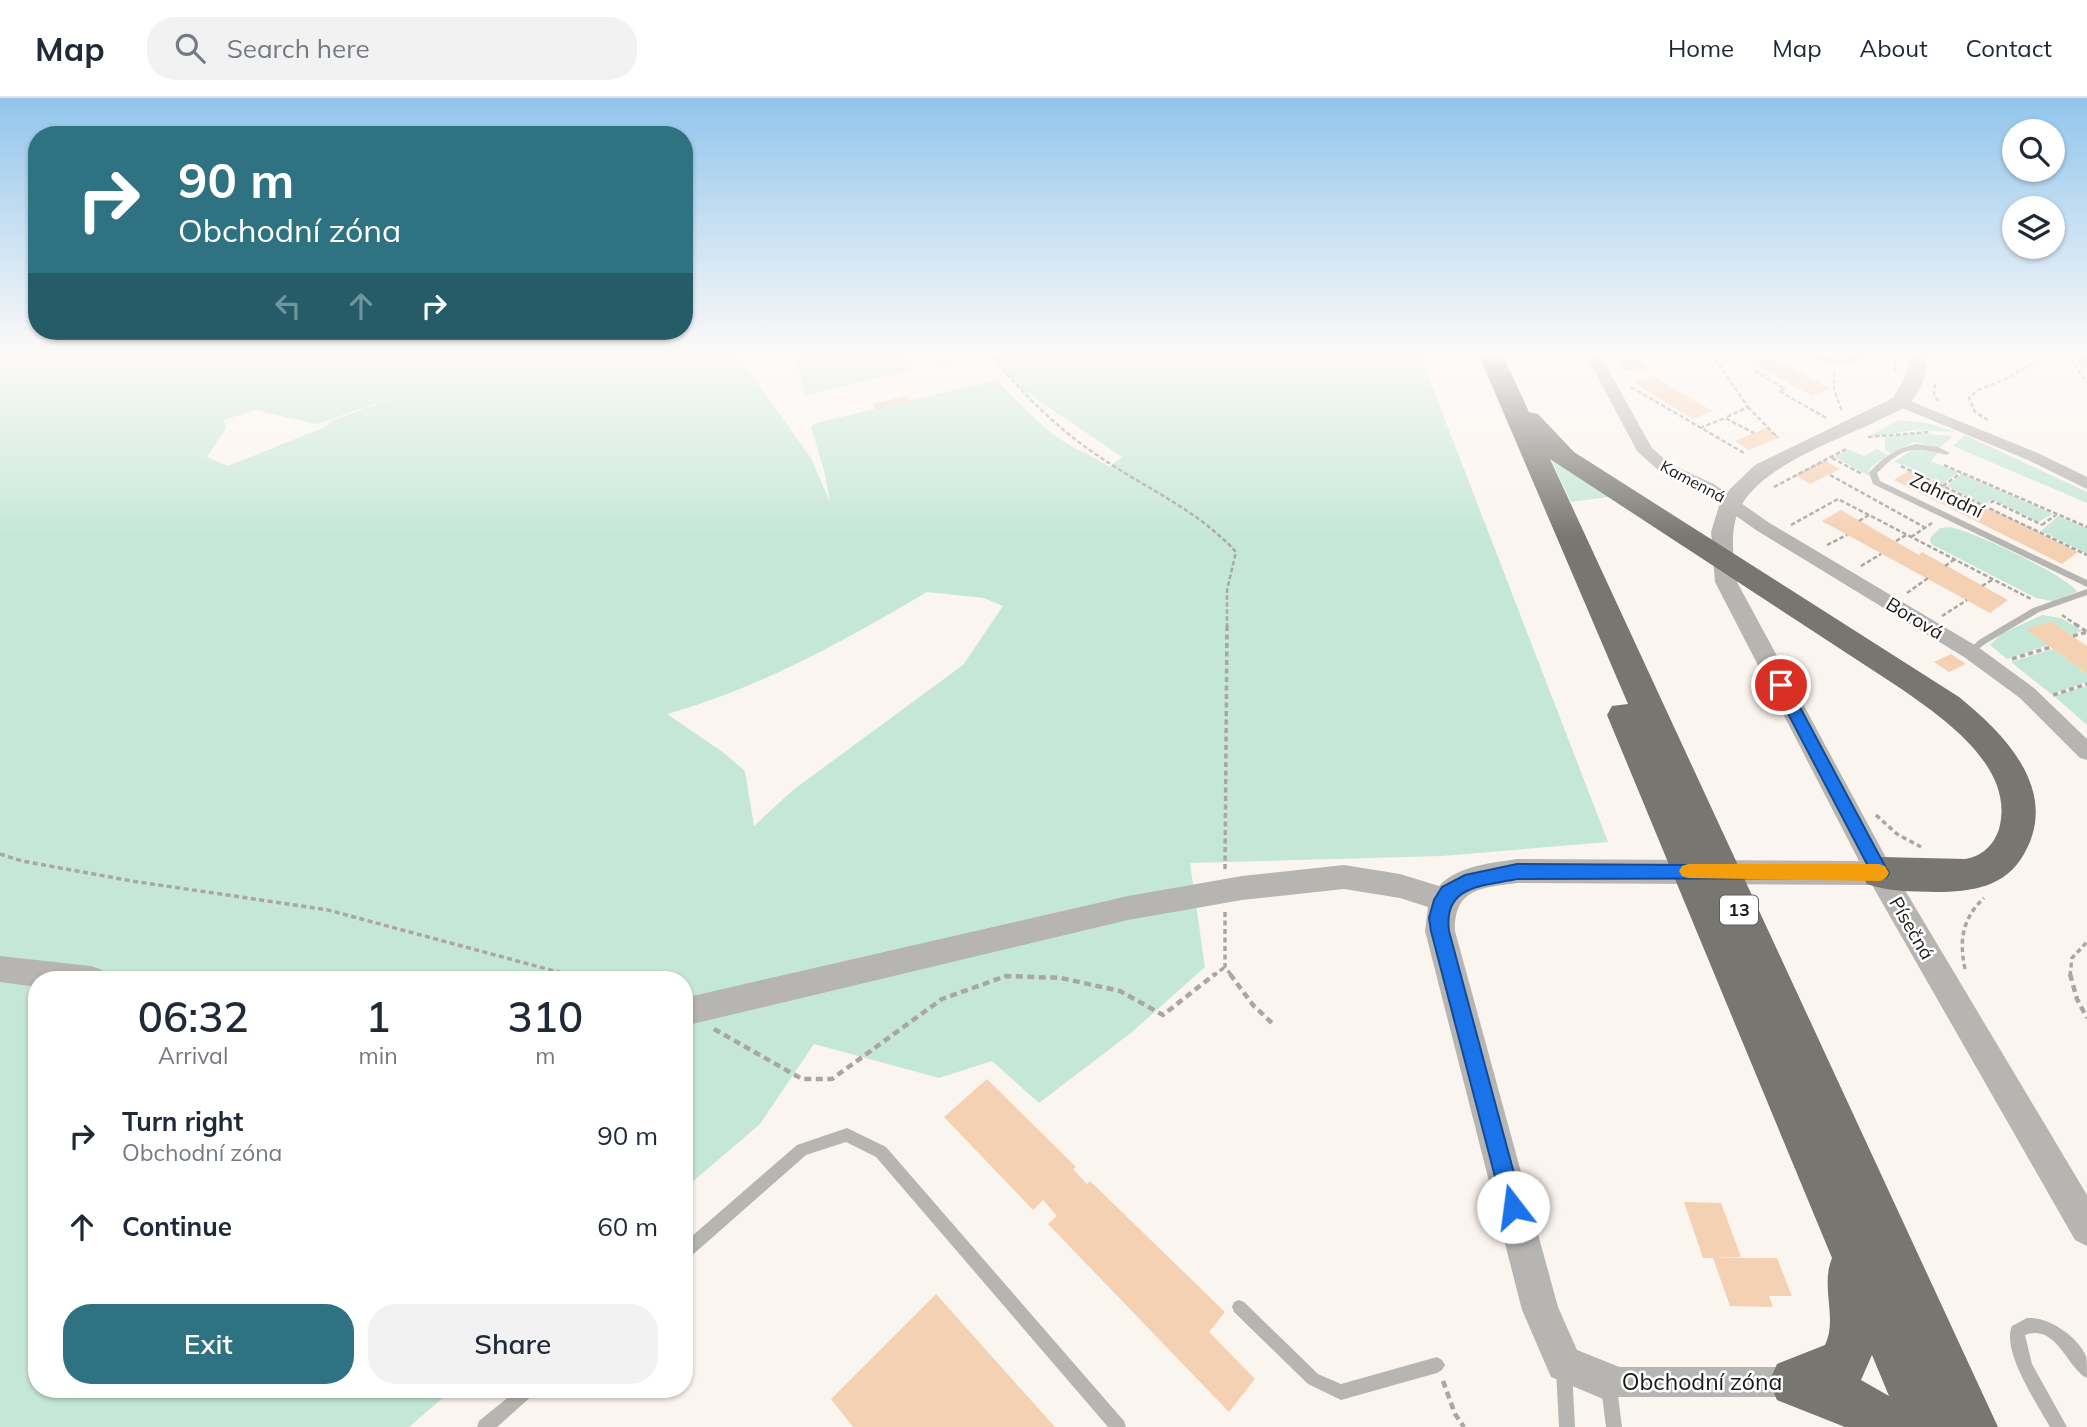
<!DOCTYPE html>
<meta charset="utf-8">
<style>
:root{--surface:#fff;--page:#f2f2f3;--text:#1f2937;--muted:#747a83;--line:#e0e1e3;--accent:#2f7382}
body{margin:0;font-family:Mulish,sans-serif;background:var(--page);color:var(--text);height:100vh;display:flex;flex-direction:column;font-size:26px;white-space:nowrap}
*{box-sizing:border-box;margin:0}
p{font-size:23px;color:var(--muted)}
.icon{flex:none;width:38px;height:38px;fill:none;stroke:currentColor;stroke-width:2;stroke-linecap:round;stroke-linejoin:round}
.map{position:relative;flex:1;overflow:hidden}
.drawer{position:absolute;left:28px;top:873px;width:665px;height:427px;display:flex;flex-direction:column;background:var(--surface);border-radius:28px;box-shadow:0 2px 5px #0004}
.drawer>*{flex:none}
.hud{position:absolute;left:28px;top:28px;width:665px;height:214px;border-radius:28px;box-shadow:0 2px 5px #0004;background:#2f7382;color:#fff;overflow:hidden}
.fabs{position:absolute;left:2002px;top:21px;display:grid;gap:14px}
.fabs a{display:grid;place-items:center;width:63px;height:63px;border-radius:50%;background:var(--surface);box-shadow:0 2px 5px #0004;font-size:35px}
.pin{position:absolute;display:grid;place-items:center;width:60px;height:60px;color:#fff;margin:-30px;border:4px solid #fff;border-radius:50%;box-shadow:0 2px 7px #0007}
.me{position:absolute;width:77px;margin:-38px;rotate:345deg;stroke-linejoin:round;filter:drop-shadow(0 0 5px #0008)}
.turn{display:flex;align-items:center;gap:24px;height:147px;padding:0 35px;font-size:32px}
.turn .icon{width:91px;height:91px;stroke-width:2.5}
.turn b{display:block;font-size:49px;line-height:60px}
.lanes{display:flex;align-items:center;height:66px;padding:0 35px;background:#0003;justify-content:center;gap:35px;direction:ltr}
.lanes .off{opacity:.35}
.eta{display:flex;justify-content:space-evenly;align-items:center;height:119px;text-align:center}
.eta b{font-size:42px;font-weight:600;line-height:49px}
.cta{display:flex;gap:14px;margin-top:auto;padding:14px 35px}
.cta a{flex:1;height:80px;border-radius:28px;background:var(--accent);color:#fff;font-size:28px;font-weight:600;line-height:80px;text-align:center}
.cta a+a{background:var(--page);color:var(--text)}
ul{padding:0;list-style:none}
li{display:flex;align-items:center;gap:21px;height:91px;padding:0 35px}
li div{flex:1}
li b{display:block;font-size:26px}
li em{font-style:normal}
header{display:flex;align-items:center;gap:42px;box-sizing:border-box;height:98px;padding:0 35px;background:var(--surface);border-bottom:2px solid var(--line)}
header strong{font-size:33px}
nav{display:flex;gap:38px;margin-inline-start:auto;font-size:24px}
.search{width:490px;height:63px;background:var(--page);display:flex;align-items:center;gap:18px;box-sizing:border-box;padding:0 24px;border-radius:28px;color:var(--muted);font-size:26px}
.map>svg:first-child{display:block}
.green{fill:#c5e7d7;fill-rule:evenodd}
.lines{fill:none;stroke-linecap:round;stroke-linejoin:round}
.canal{fill:#afdff3;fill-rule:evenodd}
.building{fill:#f5d1b3}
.path-far2{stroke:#aba6a2;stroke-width:2.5;stroke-dasharray:4.5 2.5;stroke-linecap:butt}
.path-far1{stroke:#aba6a2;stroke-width:3.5;stroke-dasharray:5 3.5;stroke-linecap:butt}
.path{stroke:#aba6a2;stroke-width:4.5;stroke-dasharray:7 4.5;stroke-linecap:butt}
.service{fill:#b7b5b2;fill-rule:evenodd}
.minor{fill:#b7b5b2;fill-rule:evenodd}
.tertiary{fill:#b7b5b2;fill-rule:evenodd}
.trunk{fill:#787670;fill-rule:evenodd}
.route{fill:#1a73e8;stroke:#114b97;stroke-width:2}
.slow{fill:#f59e0b}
.labels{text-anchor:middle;stroke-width:5;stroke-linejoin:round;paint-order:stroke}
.far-street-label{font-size:16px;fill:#1b1918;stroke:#fff}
.shield{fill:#fff;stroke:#5f5e5d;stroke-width:2}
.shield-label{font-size:18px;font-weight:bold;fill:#1b1918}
.street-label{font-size:19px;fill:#1b1918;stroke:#fff}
.near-street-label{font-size:23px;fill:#1b1918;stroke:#fff}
</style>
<header>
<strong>Map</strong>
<div class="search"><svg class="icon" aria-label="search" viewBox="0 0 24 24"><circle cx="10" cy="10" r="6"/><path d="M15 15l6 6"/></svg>Search here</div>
<nav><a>Home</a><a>Map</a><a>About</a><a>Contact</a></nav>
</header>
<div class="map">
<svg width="2087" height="1329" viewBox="0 0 2087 1329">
<rect width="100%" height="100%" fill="#fbf5ef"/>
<path class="green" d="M0,255H736L811,360L830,404L825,376L811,329L816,325L996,282C1019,304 1043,332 1071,348C1084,355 1097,360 1109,369L1122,359L1014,286L988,255H1422L1430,283L1608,744L1442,758L1190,765L1205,869L1132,934L1039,1005L992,963L939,980L814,946L760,1026L684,1091V882H37V1292H452L409,1329H0ZM415,292L331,323L325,329L228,368L207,359L226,330L224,322L255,312L317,326ZM927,494L984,500L1003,508L963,567L793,692L754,728L745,673L724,655L667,616C761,590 843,543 927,494Z
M798,255H911L904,257L914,272L805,297L798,267Z
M1899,322L1927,325L1956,334L1915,332L1868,339Z
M1916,335L1954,338L1939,350L1914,344L1891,355L1885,352V339Z
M1965,337L2087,394V405L1953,348Z
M1916,349L1939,354L1931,363L1958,374L1943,386L1907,368L1894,364Z
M1848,351L1864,358L1877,351L1888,357L1870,370L1869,378L1835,359Z
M1552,363H1556L1608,399L1571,404Z
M1962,376L2051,415L2052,416L2038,424L1992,401L1984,407L1947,388Z
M2058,418L2087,430V456L2041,433Z
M1950,429C1968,431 2072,480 2077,494L2053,503L2036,500L1931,446L1930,440L1940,430Z
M2042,517L2061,520L2082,533L2071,537L2051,523L2027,531L2048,547L2007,561L1990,547L2001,536Z
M2053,551L2087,576V584L2051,596L2011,564Z
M2087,588V627L2054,598Z"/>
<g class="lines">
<path class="canal" d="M2073,255H2087V270L2082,269Z"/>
</g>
<path class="building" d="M925,255H941L950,266L937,269Z
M1613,255H1639L1649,273L1622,272Z
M1756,255H1765L1830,291L1812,298L1743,260Z
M1653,278L1712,313L1693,321L1634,285Z
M906,298L910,303L876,311L873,306Z
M1766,330L1780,339L1749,352L1735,343Z
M1824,362L1840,371L1810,386L1795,377Z
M1910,372L1990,412L1992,411L2078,454L2062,466L1894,382Z
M1841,412L1919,457L1922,454L2008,502L1990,515L1822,423Z
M2051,523L2087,548V576L2026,531Z
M1951,556L1966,566L1949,574L1934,564Z
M987,981L1076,1069L1073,1071L1087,1086L1090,1083L1225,1214L1209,1234L1255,1281L1229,1314L1048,1126L1057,1118L1043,1102L1033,1112L944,1019Z
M1684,1104L1721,1105L1741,1159L1713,1160H1777L1792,1198H1769L1773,1209L1730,1208L1713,1160H1703Z
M936,1196L1055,1329H853L831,1301Z"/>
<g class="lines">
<path class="path-far2" d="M988,255C1020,292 1054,328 1094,355C1142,389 1196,410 1236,454L1227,492V528
M1711,255L1748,309L1725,320
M2066,255L2087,285
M1755,273L1785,291L1779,293L1828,321
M1834,274V291L1842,314
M1895,274L1896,255
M1935,286L1934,297L1939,304
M1631,289L1744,355
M1748,309L1778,340
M1988,322L1975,314L1969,300L1978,292L2006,281L2038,262V255
M1700,330L1725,320L1754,335
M1868,339L1930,334
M1832,360L1862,376
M1944,367L2087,429
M1901,368L2087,457
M1830,377L1924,429
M1943,388L1961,375
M1774,389L1846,351
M1985,409L1993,403L2042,427
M1859,423L1869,417
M1791,427L1838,401L2031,501
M2042,427L2057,416
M1911,439L1932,425
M1896,443L1906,437
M1827,447L1847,437
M1861,468L1881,456
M1945,468L1955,461
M1982,488L1992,482
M1907,495L1928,480
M2062,517L2078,528
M1942,518L1967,502"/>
<path class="path-far1" d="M2075,526L2087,534
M2073,538L2087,534
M2012,561L2051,549
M2053,597L2087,586
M1876,717L1897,736L1921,749
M0,756L22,763L132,783L328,812L573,878
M1225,771L1227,526
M1225,814V869L1232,878
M1965,871C1959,842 1962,821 1984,800
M1006,878H1011
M1213,878L1225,869
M2070,878L2072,860L2087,844"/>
<path class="path" d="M566,876L587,882
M1230,876L1253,907L1274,927
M2070,876L2077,901L2087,920
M714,931L802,981H832L942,901L1006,878L1061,880L1120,893L1163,917L1215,876
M1443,1283L1455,1316L1464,1329"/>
<path class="service" d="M1803,255C1816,255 1827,261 1839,261C1850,262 1858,255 1869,255C1850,271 1823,268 1803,255Z
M1916,346L1938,349L1950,355L1946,357C1913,347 1901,350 1877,375L1880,383L2087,482V489L1873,386L1869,375C1882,360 1896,350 1916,346Z
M2087,491V497L2039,514L1985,546L1971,557L1966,554L1979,542L2033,510Z
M847,1030L886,1049L1124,1323L1126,1329H1108L876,1059L846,1044L806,1057L689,1160L684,1162V1145L797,1047Z
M1239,1202L1244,1204L1318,1276L1341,1286L1437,1259L1442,1262L1445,1267L1442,1272L1437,1275L1341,1302L1308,1286L1234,1214L1232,1209L1234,1204Z
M2027,1220C2049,1219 2077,1238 2086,1258C2087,1263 2087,1273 2087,1280C2067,1271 2057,1225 2025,1237L2032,1266L2067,1329H2050C2038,1307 2001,1253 2012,1228Z
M1564,1264L1569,1267L1572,1272L1575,1329H1559L1556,1272L1559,1267Z
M1609,1282L1614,1285L1617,1290L1622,1329H1606L1601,1290L1604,1285Z
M517,1292H536L533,1297L497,1329H477L479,1323Z"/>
<path class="minor" d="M1585,255H1599L1652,350L1670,366L1714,386L1768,424L1978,549L2034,590L2087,641V662L2080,660L2020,600L1964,559L1756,432L1702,394L1658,372L1637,353Z
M1900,299L2040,356L2087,379V391L2028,362L1895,307L1892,304Z
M1608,1269H1795L1806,1273L1810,1284L1806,1295L1795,1299H1608L1597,1295L1593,1284L1597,1273Z"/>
<path class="tertiary" d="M1909,255H1927C1928,273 1921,297 1906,308C1898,314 1886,318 1877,323C1834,344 1750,371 1736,420C1730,441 1734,463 1737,484L1890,767L2087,1097V1148L2075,1142L1872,787L1517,785C1482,790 1454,790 1455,833L1558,1209L1577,1252L1622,1270L1627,1284L1622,1298L1608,1303L1551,1279L1522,1212L1425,833L1428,809L1400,800L1344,791L1242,802L1128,822L684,928V900L1128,798L1242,778L1344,767L1400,776L1439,788C1457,768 1491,765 1517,761L1859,763L1715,484L1711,434L1719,408L1730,391L1755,367L1893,300L1907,275Z
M0,858L91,868L102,872L106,882H37V889L0,884Z"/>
<path class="trunk" d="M1478,255H1502L1529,314L1538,316L1574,354L1959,599C2006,637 2060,693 2024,756C2006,789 1971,794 1936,794C1913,793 1888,794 1867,786L1861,775L1867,764L1880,759L1965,761C1981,759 1994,747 1999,731C2016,669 1943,620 1900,590L1550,361L1998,1329H1845L1777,1302L1769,1284L1777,1266L1825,1247C1838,1220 1820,1189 1832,1160L1607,617L1612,608L1628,606ZM1872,1257L1889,1298L1861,1282Z"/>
</g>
<linearGradient id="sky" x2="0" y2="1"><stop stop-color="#91c5ec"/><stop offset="0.58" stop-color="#fdfaf8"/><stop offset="1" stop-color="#fdfaf8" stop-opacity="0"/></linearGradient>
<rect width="2087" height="441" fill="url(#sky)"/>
<path class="route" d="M1781,582L1788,587L1886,770L1889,775L1886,780L1517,781C1483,788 1443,787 1449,833L1523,1109L1520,1117L1513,1120L1505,1117L1431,833L1429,820L1434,802L1442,789L1465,777L1517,766L1868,768L1773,587Z"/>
<path class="slow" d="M1688,766H1879L1885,768L1889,775L1886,780L1880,783L1688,780L1682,778L1679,773L1682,768Z"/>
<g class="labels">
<g class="far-street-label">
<text transform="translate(1693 383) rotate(28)" y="6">Kamenná</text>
</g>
<rect class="shield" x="1720" y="797.5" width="38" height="29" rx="5"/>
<g class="shield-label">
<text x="1739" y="818">13</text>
</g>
<g class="street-label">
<text transform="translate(1947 397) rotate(26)" y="7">Zahradní</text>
<text transform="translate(1915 520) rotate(31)" y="7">Borová</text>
<text transform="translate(1912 830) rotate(60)" y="7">Písečná</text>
</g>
<g class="near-street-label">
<text x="1702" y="1292">Obchodní zóna</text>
</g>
</g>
</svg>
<div class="fabs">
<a><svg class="icon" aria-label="search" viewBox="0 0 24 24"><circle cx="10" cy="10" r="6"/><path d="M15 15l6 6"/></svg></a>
<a><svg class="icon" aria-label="layers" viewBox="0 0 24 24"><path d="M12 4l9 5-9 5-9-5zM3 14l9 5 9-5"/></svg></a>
</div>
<div class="pin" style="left:1781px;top:587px;background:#d93025"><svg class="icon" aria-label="arrive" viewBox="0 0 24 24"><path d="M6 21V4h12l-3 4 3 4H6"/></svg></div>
<svg class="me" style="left:1513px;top:1109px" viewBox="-20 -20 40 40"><circle r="19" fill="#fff"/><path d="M0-13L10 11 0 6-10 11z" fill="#1a73e8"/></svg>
<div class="hud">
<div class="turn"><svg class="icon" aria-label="right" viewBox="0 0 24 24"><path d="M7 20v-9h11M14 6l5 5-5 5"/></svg><div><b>90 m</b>Obchodní zóna</div></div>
<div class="lanes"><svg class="icon off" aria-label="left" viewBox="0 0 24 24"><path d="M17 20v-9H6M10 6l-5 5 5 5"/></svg><svg class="icon off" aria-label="ahead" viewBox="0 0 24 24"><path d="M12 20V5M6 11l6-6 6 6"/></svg><svg class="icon" aria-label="right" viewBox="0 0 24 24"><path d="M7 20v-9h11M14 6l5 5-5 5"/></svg></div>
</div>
<section class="drawer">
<div class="eta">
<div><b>06:32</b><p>Arrival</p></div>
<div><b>1</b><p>min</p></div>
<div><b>310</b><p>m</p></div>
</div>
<ul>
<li><svg class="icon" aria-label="right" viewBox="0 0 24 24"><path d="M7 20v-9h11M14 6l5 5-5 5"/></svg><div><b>Turn right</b><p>Obchodní zóna</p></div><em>90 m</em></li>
<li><svg class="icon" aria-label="ahead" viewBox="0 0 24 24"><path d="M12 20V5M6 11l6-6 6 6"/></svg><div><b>Continue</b></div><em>60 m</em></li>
</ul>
<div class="cta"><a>Exit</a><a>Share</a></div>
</section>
</div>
